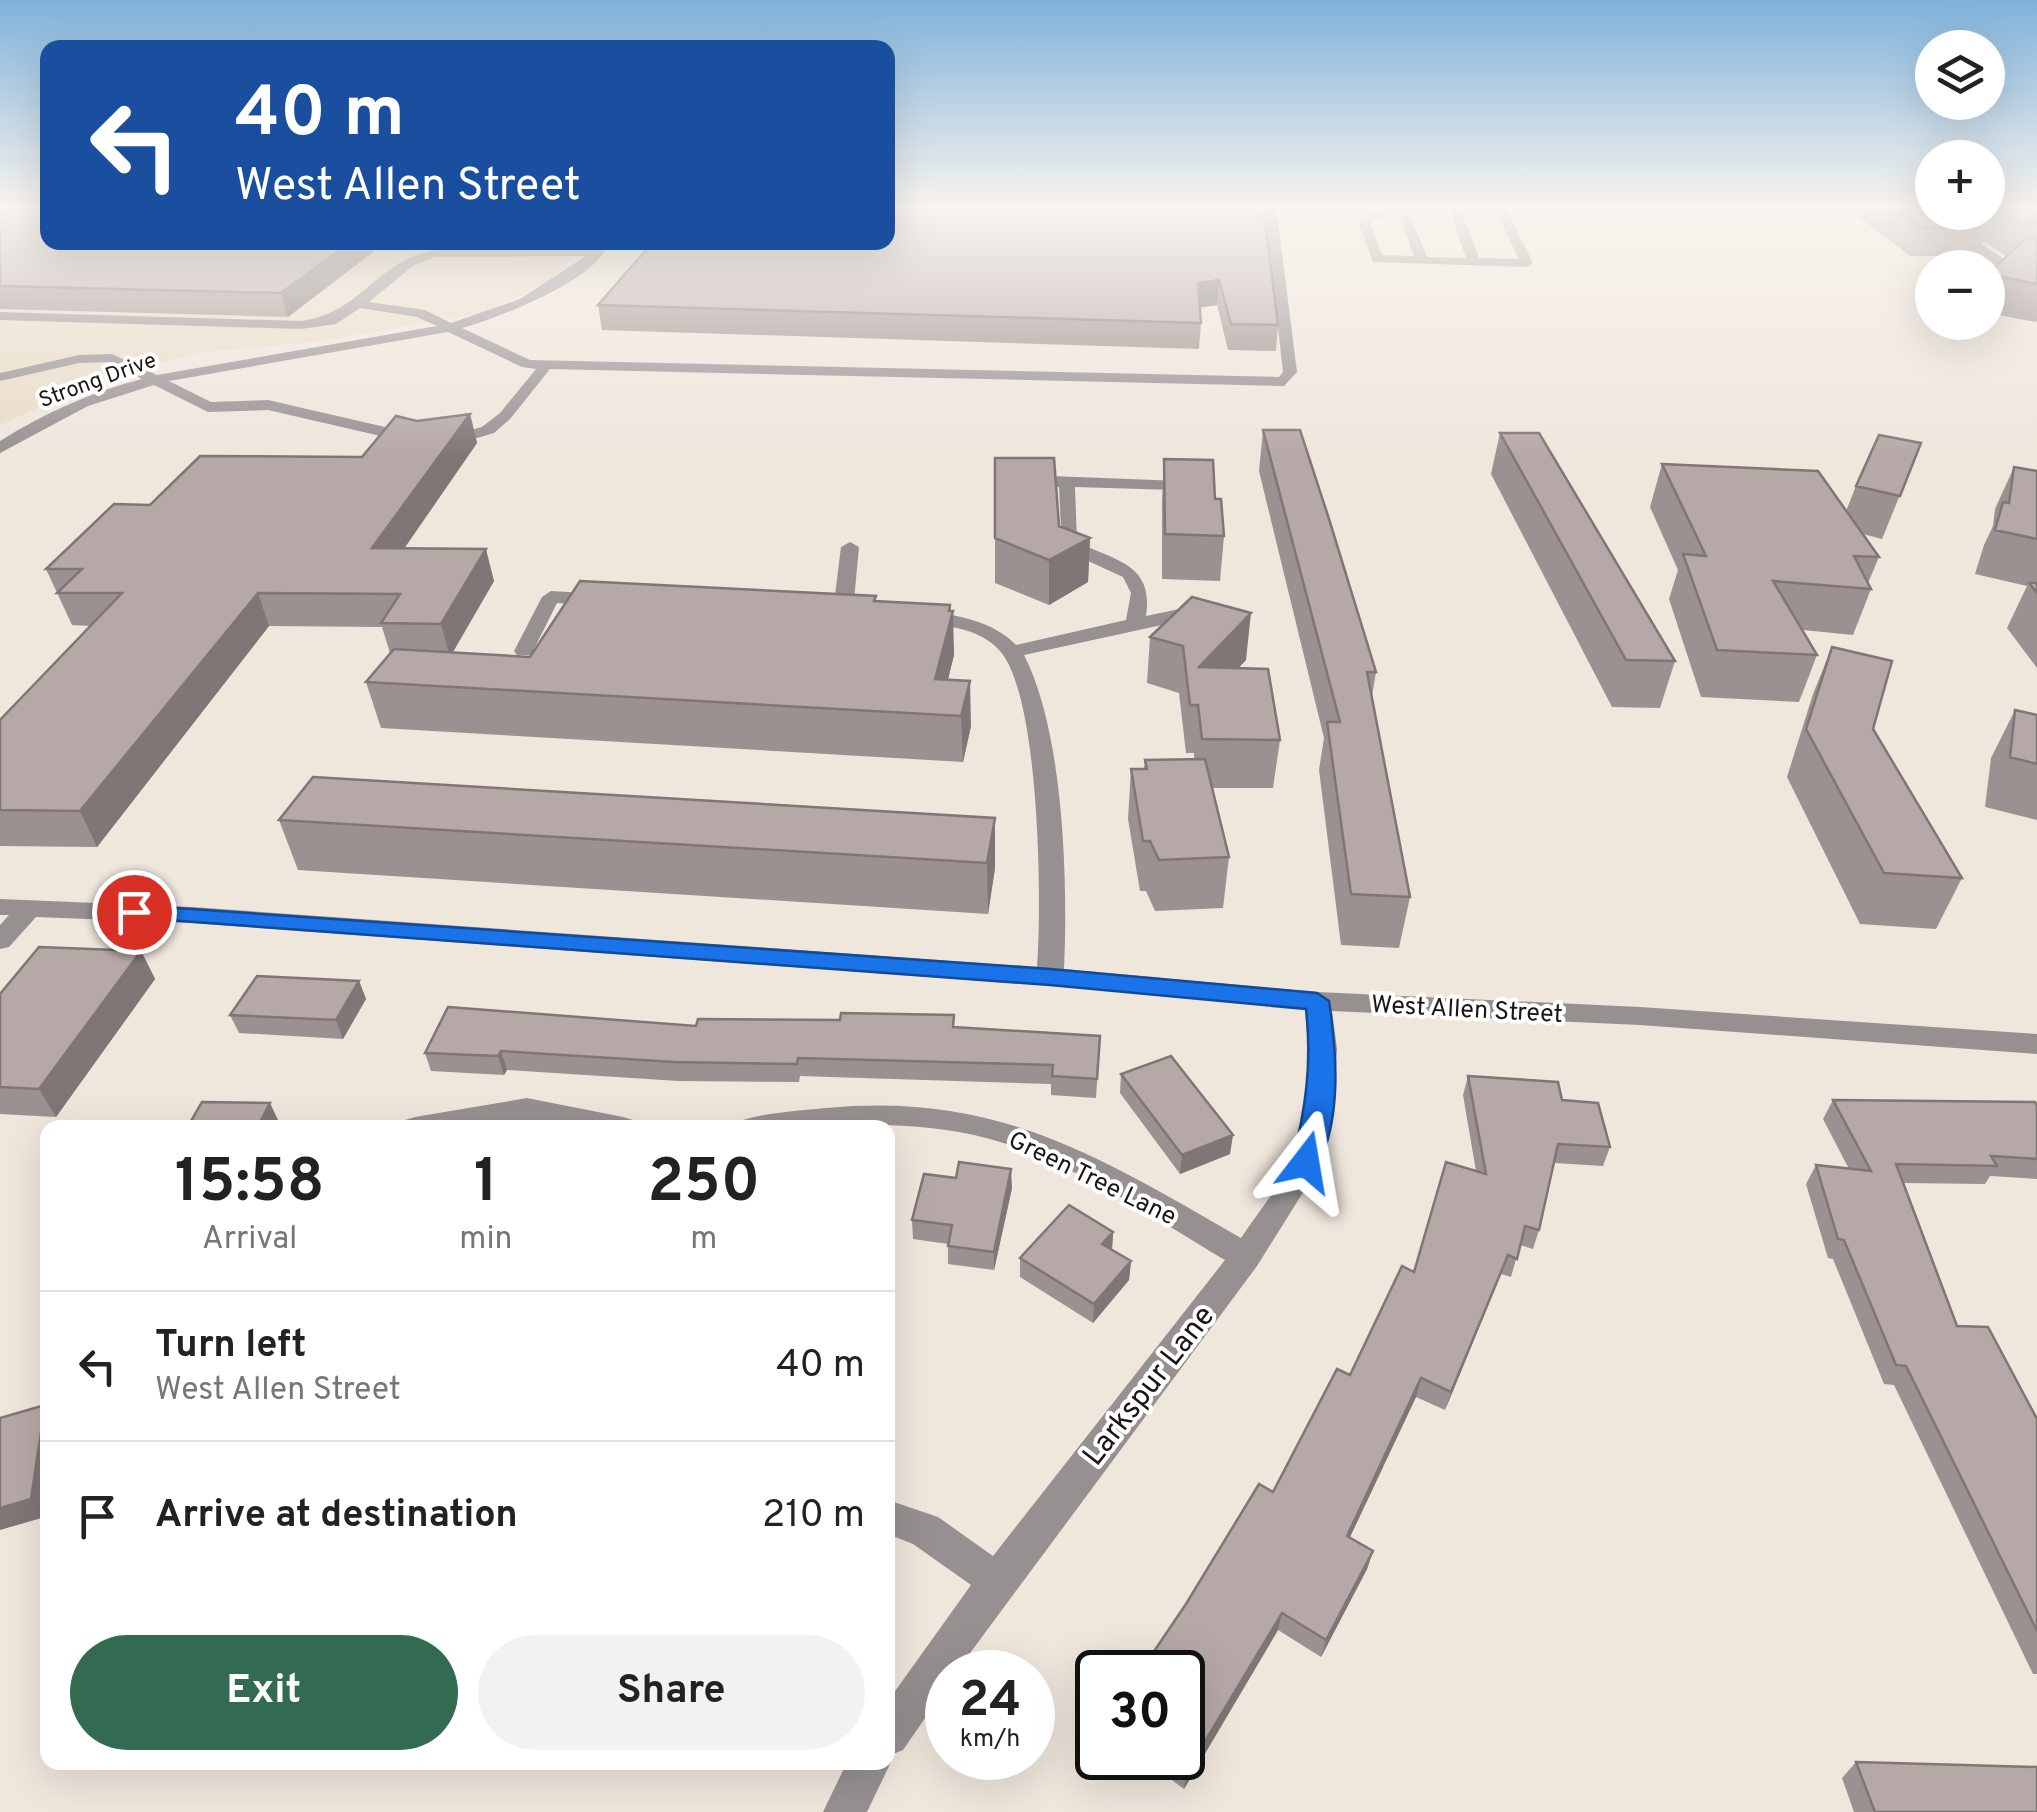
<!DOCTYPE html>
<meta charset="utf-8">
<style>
:root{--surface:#fff;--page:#f2f2f2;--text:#222;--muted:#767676;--line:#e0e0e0;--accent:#326a52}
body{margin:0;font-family:Overpass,sans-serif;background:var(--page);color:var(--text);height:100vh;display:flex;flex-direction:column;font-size:38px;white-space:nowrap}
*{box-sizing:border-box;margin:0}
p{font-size:32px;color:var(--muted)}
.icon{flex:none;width:55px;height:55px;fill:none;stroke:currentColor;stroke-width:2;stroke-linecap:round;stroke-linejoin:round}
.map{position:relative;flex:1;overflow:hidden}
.drawer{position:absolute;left:40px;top:1120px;width:855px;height:650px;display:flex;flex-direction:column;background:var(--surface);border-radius:20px;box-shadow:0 10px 40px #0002}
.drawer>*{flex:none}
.hud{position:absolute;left:40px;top:40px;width:855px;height:210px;border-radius:20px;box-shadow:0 10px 40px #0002;background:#1a4fa0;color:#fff;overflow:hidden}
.tools{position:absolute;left:1915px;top:30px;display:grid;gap:20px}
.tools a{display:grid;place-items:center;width:90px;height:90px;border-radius:50%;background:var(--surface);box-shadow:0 10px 40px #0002;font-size:50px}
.speed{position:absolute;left:925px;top:1650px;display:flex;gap:20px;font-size:50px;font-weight:700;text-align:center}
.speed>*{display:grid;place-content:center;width:130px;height:130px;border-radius:50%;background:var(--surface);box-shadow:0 10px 40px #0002;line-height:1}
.speed small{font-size:25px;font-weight:400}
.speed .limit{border:5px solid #111;border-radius:15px;background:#fff;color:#111}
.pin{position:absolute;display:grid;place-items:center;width:85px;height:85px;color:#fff;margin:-42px;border:5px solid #fff;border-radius:50%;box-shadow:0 2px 10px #0007}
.me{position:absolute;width:110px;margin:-55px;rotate:14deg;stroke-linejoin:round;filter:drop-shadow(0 0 8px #0008)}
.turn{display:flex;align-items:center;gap:35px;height:210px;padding:0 30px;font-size:45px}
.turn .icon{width:130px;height:130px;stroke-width:2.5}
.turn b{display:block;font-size:70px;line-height:85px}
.eta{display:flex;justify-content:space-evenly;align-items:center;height:170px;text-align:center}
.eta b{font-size:60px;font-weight:700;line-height:70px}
.button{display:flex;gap:20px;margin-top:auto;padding:20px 30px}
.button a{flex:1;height:115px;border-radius:60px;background:var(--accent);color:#fff;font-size:40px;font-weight:700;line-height:115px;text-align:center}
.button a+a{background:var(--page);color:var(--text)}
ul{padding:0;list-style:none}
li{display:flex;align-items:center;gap:30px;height:150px;padding:0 30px;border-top:2px solid var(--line)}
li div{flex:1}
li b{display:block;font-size:38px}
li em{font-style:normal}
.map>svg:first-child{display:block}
.industrial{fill:#e9dcc8}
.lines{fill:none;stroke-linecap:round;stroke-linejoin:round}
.minor{fill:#969091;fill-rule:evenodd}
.wall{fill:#9d9090}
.shaded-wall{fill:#7f7675}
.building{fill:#b6a8a7;stroke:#7f7675;stroke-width:2.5}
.route{fill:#1a73e8;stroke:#114b97;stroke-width:2.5}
.labels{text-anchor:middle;stroke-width:8;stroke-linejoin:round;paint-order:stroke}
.far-street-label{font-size:22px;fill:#191613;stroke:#fff}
.street-label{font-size:25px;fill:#191613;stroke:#fff}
.near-street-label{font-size:30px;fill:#191613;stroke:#fff}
</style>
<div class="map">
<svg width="2037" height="1812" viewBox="0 0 2037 1812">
<rect width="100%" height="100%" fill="#efe6dc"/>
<path class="industrial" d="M0,205L48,242L590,243L548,281L486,312L315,342L195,353L98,381L0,425Z"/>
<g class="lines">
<path class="minor" d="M1264,205H1276L1297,372L1284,386L550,369L510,419L494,433L457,444L424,446L268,410L208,412L154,385L88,406L0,453V441C45,413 91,392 142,379L110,362L79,363L0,381V373L79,355L112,354L157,375L437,326L417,317L360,308L336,324L301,329L0,320V312L301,321C352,314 366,280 407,259C445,239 548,249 594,248L608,243C601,278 497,319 462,328L530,360L1279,377L1283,372ZM586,256L520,299L451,323L425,310L369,302L414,265L435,257ZM448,332L522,367L536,369L500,413L482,427L456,434L424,436L268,400L211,402L169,381Z
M1389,205H1406L1427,257L1466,258L1448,205H1459L1479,258L1519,259L1493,205H1504L1533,263L1527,267L1373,262L1358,222ZM1397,209L1414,256L1382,255L1370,223Z
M1910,205H1923L2004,259L2037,266V274L1996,265Z
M1025,475L1180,481V489L1174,490L1075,487L1077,542C1116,561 1154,564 1146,616L1203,604L1213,610L1203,616L1024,655C1064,733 1068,882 1064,969L1317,992L1640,1007L2037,1034V1054L1640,1025L1332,1011L1337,1049L1334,1105L1317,1170L1257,1266L956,1672H948V1685L903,1750L888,1756L891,1762L867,1812H823L847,1762H888V1701L971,1585L913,1544L888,1534V1500L938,1517L993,1556L1225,1260C1142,1211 1056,1149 959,1132C888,1119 811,1128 739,1128L743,1120C769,1112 799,1111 826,1108C998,1092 1098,1156 1241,1238C1257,1213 1281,1186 1292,1158C1310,1111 1310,1058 1305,1009L1066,987L192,923L36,917L9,947L0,949V925L9,915H0V899L192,907L1037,967C1042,904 1040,696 1000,651C978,626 944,627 915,620L912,616L922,610C955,615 992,620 1016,645L1126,620L1131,593L1123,577L1062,549L1059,487L1019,484L1017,480Z
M850,542L859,547L853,611L843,617L833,611L841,547Z
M551,591L602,594L611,600L602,606L557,603L531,655H517L514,651L542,597Z
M527,1098L623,1117L633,1120L637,1128H565L527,1120L482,1128H401L405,1120L415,1117Z"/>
</g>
<path class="wall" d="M0,205L48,242H386L288,317L0,309Z
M1263,205L1278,325L1276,351L1228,350L1217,305L1200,307L1201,323L1199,349L602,330L598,305Z
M1843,205H1932V212H1988V205H2037V321L2035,322L1988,313V274L2007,256L1983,241L1977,256H1910Z
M470,414L477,443L404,549L494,581L453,652L530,657L876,596V601L950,605L954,655L948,679L971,726L963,762L381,728L366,682L390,653L382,627L269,626L97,847L0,846V720L91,626L72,625L46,569L150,505L362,457L417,421Z
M1263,430L1376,672L1372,696L1410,897L1399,948L1341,945L1319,770L1324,738L1259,471Z
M1500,433L1675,661L1660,708L1612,707L1491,474Z
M1921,443L1882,539L1863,534L1879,557L1868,583L1871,589L1853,635L1803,630L1817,655L1799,702L1701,697L1669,599L1678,570L1650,507L1662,464L1846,511L1856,486Z
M995,458L1059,526L1090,538L1088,582L1049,605L995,583Z
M1164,459L1215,499L1224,536L1220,581L1162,579V501Z
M2014,467L2037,471V668L2007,628L2027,586L1975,574L1984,545L1993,526L1995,509Z
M1150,637L1246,660L1238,668L1280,740L1273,788H1212L1229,857L1223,908L1155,911L1146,891H1140L1128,819L1131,769H1144L1145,760L1194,759V753H1186L1179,693L1147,683Z
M1832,647L1873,729L1962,878L1936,929L1860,924L1787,777L1813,694Z
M2015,710L2037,715V820L1985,807L1991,758Z
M995,818V868L988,914L298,870L279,820Z
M141,951L155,979L56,1117L0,1114V994Z
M359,981L366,999L343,1039L239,1033L230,1015Z
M696,1026L954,1027L1100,1036L1096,1098L1051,1095V1084L800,1076L799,1082L678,1081L507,1070L504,1075L431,1071L425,1053Z
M1121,1074L1230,1154L1180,1174L1120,1093Z
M1468,1076L1562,1100L1610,1147L1603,1166L1554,1163L1539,1230L1533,1249L1520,1245L1511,1277L1501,1274L1445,1410L1416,1397L1350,1537L1373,1551L1367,1569L1321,1657L1278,1630L1184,1789L1142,1758H1182L1273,1492L1350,1375L1476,1171L1463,1095Z
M1833,1100L2037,1106V1179L1990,1176L1985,1184L1904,1183L1957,1326L2037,1419V1674H2033L1894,1385L1884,1384L1833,1259L1828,1258L1806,1184L1816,1165L1849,1169L1823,1119Z
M1012,1188L994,1270L948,1264V1244L913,1239L912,1220Z
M1113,1232L1112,1249L1131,1261L1129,1280L1093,1323L1020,1277V1258Z
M1856,1762L2037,1812H1854L1842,1778Z"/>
<path class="shaded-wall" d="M350,242H386L288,317L281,293Z
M1219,280L1217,305L1197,308L1198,283Z
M470,414L477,443L382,580L372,548Z
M1090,538L1088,582L1049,605V560Z
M486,549L494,581L450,657L441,624Z
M258,593L269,626L97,847L80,811Z
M950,605L951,618L953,611L954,655L939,715L935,679Z
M1251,613L1246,660L1199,710V667Z
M970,681L971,726L963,762L961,716Z
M995,818V868L988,914L987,863Z
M141,951L155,979L56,1117L39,1089Z
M359,981L366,999L343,1039L336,1020Z
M501,1051L507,1070L504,1075L498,1056Z
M270,1103L279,1122L276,1128H257Z
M1233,1135L1230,1154L1180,1174L1182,1155Z
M1011,1169L1012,1188L994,1270V1252Z
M1113,1232L1112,1250L1102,1244Z
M1508,1255L1501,1274L1445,1410L1451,1392Z
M1131,1261L1129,1280L1093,1323L1094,1304Z
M1421,1378L1416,1397L1342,1554L1347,1536Z
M45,1405L48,1409V1502L45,1517L0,1530V1508Z
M1373,1551L1367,1569L1321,1657L1326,1640Z
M1282,1613L1278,1630L1184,1789L1186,1773Z"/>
<path class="building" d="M0,205H48V242H350L281,293L0,286Z
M888,205H1263L1278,325L1231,324L1219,280L1198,283L1201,323L598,305L653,242H888Z
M1889,205H1932V212H1965L1988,228L1920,227Z
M1991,205H2037V223L2019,222Z
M2026,238L2037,240V284L1988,274Z
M470,414L372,548L486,549L441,624L381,623L400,594L258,593L80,811L0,810V720L122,593H57L82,569H46L114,504L150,505L200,456L362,457L396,416L417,421Z
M1263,430H1300L1329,519L1376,672H1367L1410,897L1351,894L1327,722H1340Z
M1500,433H1539L1675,661L1626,660Z
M1879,435L1921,443L1900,496L1856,486Z
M995,458H1054L1059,526L1090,538L1049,560L995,538Z
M1164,459L1213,460L1215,499H1221L1224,536L1165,534Z
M1662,464L1818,471L1879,557L1854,556L1871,589L1773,581L1817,655L1717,650L1683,554L1706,556Z
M2014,467L2037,471V539L1995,530L2003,502L2009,503Z
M580,581L876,596L874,601L950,605L949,611H953L935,679L970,681L961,716L366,682L394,649L530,657Z
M2029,583H2037V593Z
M1192,597L1251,613L1199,667L1268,669L1280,740L1202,739L1198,705H1190L1183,646L1150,637Z
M1832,647L1892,661L1873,729L1962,878L1884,873L1806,729Z
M2015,710L2037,715V764L2010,757Z
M1205,759L1229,857L1159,860L1150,841H1143L1131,769H1147L1145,760Z
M313,777L995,818L987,863L279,820Z
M39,947L141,951L39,1089L0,1087V994Z
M257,976L359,981L336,1020L230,1015Z
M448,1007L696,1026L698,1019L840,1020L841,1013L954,1015L953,1027L1100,1036L1097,1079L1052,1076L1053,1065L798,1058L797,1064L674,1062L501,1051L498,1056L425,1053Z
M1171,1056L1233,1135L1182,1155L1121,1074Z
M1468,1076L1558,1082L1562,1100L1598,1103L1610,1147L1558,1144L1539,1230L1525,1226L1517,1259L1508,1255L1451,1392L1421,1378L1347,1536L1373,1551L1326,1640L1282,1613L1186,1773L1166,1758H1182V1672H1140L1186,1604L1259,1484L1273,1492L1337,1369L1350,1375L1402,1266L1414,1272L1446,1162L1486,1174Z
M1833,1100L2035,1102L2037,1106V1159L1991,1156L1997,1166L1896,1164L1957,1326L1988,1327L2037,1419V1631L1906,1366L1896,1365L1844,1240L1838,1239L1816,1165L1871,1171Z
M202,1102L270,1103L257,1128H187Z
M959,1162L1011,1169L994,1252L948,1246L952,1225L912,1220L924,1174L956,1178Z
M1069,1205L1113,1232L1102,1244L1131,1261L1094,1304L1020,1258Z
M45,1405L31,1499L0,1508V1418Z
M1856,1762L2037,1767V1812H1875Z"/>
<linearGradient id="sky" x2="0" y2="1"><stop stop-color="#7fb2db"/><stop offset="0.45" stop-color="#f8f4ef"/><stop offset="1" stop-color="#f8f4ef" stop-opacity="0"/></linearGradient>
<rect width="2037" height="458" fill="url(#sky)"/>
<path class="route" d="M134,905L1050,969L1317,993L1329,1001C1337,1055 1342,1120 1316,1169L1306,1172L1296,1169L1292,1162C1306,1109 1312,1063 1306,1009L1050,985L126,917L123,912L126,907Z"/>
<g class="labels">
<g class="far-street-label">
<text transform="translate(97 379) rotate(-20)" y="8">Strong Drive</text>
</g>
<g class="street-label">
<text transform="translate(1467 1008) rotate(3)" y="9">West Allen Street</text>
<text transform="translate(1093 1177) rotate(26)" y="9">Green Tree Lane</text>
</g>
<g class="near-street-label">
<text transform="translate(1148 1385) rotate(-52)" y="10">Larkspur Lane</text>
</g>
</g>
</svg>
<div class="tools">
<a><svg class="icon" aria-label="layers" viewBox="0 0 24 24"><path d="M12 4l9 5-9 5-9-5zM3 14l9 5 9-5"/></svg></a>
<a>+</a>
<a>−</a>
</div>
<div class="speed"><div>24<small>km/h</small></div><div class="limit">30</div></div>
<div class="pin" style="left:134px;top:912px;background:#d93025"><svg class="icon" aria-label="arrive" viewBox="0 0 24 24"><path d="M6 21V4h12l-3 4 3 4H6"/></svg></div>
<svg class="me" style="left:1306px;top:1162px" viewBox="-20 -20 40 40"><path d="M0-17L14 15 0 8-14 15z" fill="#1a73e8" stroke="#fff" stroke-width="4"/></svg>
<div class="hud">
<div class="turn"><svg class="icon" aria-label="left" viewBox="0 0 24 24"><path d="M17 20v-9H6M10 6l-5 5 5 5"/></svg><div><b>40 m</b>West Allen Street</div></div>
</div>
<section class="drawer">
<div class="eta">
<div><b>15:58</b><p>Arrival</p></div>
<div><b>1</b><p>min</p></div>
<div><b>250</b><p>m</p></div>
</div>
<ul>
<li><svg class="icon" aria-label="left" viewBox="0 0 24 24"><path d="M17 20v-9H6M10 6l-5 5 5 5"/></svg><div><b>Turn left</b><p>West Allen Street</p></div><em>40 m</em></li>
<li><svg class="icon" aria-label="arrive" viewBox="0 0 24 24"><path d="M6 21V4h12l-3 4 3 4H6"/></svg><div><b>Arrive at destination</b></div><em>210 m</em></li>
</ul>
<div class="button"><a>Exit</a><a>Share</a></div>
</section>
</div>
